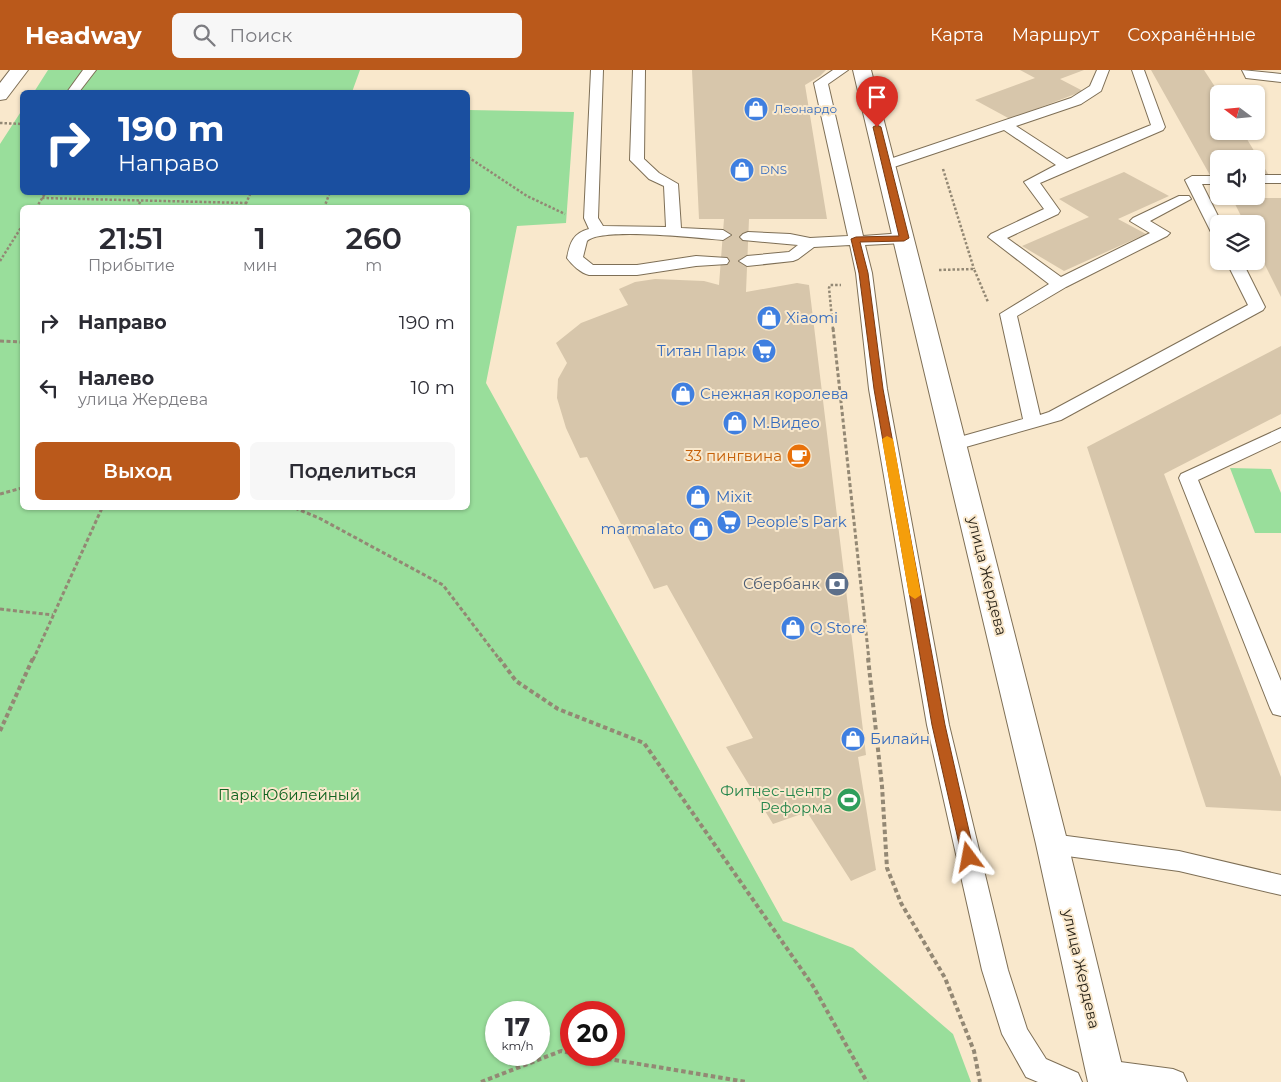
<!DOCTYPE html>
<html lang="ru">
<meta charset="utf-8">
<style>
:root{--surface:#fff;--page:#f7f7f7;--text:#2b2b33;--muted:#7c7c81;--accent:#ba591b}
body{margin:0;font-family:Montserrat,sans-serif;background:var(--page);color:var(--text);height:100vh;display:flex;flex-direction:column;font-size:19px;white-space:nowrap}
*{box-sizing:border-box;margin:0}
p{font-size:16px;color:var(--muted)}
.icon{flex:none;width:28px;height:28px;fill:none;stroke:currentColor;stroke-width:2;stroke-linecap:round;stroke-linejoin:round}
.map{position:relative;flex:1;overflow:hidden}
.panel{position:absolute;left:20px;top:135px;width:450px;height:305px;display:flex;flex-direction:column;background:var(--surface);border-radius:8px;box-shadow:0 1px 4px #0004}
.panel>*{flex:none}
.guide{position:absolute;left:20px;top:20px;width:450px;height:105px;border-radius:8px;box-shadow:0 1px 4px #0004;background:#1a4fa0;color:#fff;overflow:hidden}
.needle{width:32px;rotate:286deg}
.tools{position:absolute;left:1210px;top:15px;display:grid;gap:10px}
.tools a{display:grid;place-items:center;width:55px;height:55px;border-radius:8px;background:var(--surface);box-shadow:0 1px 4px #0004;font-size:25px}
.speed{position:absolute;left:485px;top:931px;display:flex;gap:10px;font-size:25px;font-weight:700;text-align:center}
.speed>*{display:grid;place-content:center;width:65px;height:65px;border-radius:50%;background:var(--surface);box-shadow:0 1px 4px #0004;line-height:1}
.speed small{font-size:12px;font-weight:400}
.speed .limit{border:8px solid #d22;background:#fff;color:#111}
.pin{position:absolute;display:grid;place-items:center;width:42px;height:42px;color:#fff;margin:-51px -21px;border-radius:50% 50% 50% 0;rotate:-45deg;box-shadow:0 0 5px #0007}
.pin .icon{rotate:45deg}
.me{position:absolute;width:55px;margin:-28px;rotate:347deg;stroke-linejoin:round;filter:drop-shadow(0 0 4px #0008)}
.turn{display:flex;align-items:center;gap:18px;height:105px;padding:0 15px;font-size:22px}
.turn .icon{width:65px;height:65px;stroke-width:2.5}
.turn b{display:block;font-size:35px;line-height:42px}
.eta{display:flex;justify-content:space-evenly;align-items:center;height:85px;text-align:center}
.eta b{font-size:30px;font-weight:600;line-height:35px}
.cta{display:flex;gap:10px;margin-top:auto;padding:10px 15px}
.cta a{flex:1;height:58px;border-radius:8px;background:var(--accent);color:#fff;font-size:20px;font-weight:600;line-height:58px;text-align:center}
.cta a+a{background:var(--page);color:var(--text)}
ul{padding:0;list-style:none}
li{display:flex;align-items:center;gap:15px;height:65px;padding:0 15px}
li div{flex:1}
li b{display:block;font-size:19px}
li em{font-style:normal}
header{display:flex;align-items:center;gap:30px;box-sizing:border-box;height:70px;padding:0 25px;background:var(--accent);color:#fff}
header strong{font-size:24px}
nav{display:flex;gap:28px;margin-inline-start:auto;font-size:18px}
.search{width:350px;height:45px;background:var(--page);display:flex;align-items:center;gap:12px;box-sizing:border-box;padding:0 18px;border-radius:8px;color:var(--muted);font-size:19px}
.map>svg:first-child{display:block}
.green{fill:#99de9b;fill-rule:evenodd}
.building{fill:#d7c6ab}
.lines{fill:none;stroke-linecap:round;stroke-linejoin:round}
.lane-casing{stroke:#7e6f56;stroke-width:2}
.secondary-casing{stroke:#7e6f56;stroke-width:2}
.path-far2{stroke:#938874;stroke-width:2.5;stroke-dasharray:2.5 2;stroke-linecap:butt}
.path-far1{stroke:#938874;stroke-width:3;stroke-dasharray:4 2.5;stroke-linecap:butt}
.path{stroke:#938874;stroke-width:4;stroke-dasharray:4.5 3;stroke-linecap:butt}
.lane{fill:#fff;fill-rule:evenodd}
.secondary{fill:#fff;fill-rule:evenodd}
.route{fill:#ba591b;stroke:#793a12}
.slow{fill:#f59e0b}
.labels{text-anchor:middle;stroke-width:4;stroke-linejoin:round;paint-order:stroke}
.far-shop-label{font-size:12px;fill:#366cbe;stroke:#f9e8cc;text-anchor:start}
.shop-label{font-size:15px;fill:#366cbe;stroke:#f9e8cc;text-anchor:start}
.food-label{font-size:15px;fill:#c56008;stroke:#f9e8cc;text-anchor:end}
.street-label{font-size:15px;fill:#292318;stroke:#f9e8cc}
.service-label{font-size:15px;fill:#4e5e75;stroke:#f9e8cc;text-anchor:end}
.leisure-label{font-size:15px;fill:#27864d;stroke:#f9e8cc;text-anchor:end}
.park-label{font-size:15px;fill:#116320;stroke:#f9e8cc}
</style>
<header>
<strong>Headway</strong>
<div class="search"><svg class="icon" aria-label="search" viewBox="0 0 24 24"><circle cx="10" cy="10" r="6"/><path d="M15 15l6 6"/></svg>Поиск</div>
<nav><a>Карта</a><a>Маршрут</a><a>Сохранённые</a></nav>
</header>
<div class="map">
<svg width="1281" height="1012" viewBox="0 0 1281 1012">
<rect width="100%" height="100%" fill="#f9e8cc"/>
<path class="green" d="M48,0H360L352,22H34Z
M22,40V122H468V40L574,42L566,153L517,156L486,313L783,851L853,878L953,964L971,1012H0V74ZM22,138H468V438H22ZM539,942V985H496V942ZM614,942V985H571V942Z
M1230,398L1271,399L1281,423V463H1255Z"/>
<path class="building" d="M692,0H826L820,6L805,15L827,149H749L746,222L797,213L809,215L866,685L858,687L876,800L851,811L807,742L773,754L726,677L753,668L667,515L654,519L587,387L580,388L566,358L557,328L558,309L567,293L556,273L581,253L628,235L619,219L635,212L655,209L704,211L719,215L724,149H699Z
M1020,0H1084L1060,9L1083,21L1010,49L975,30L1035,8Z
M1151,0H1204L1219,23V61H1242L1270,107H1256V89H1219V107H1211Z
M1124,102L1169,126L1118,149L1146,164L1064,201L1022,176L1089,147L1059,129Z
M1232,128H1281V227L1256,177V154H1245Z
M1281,276V344L1164,404L1281,707V741L1206,737L1087,377Z"/>
<g class="lines">
<defs>
<path id="lane" d="M83,0H96L79,22H67Z
M591,0H603L598,148L603,156L666,157L664,116L649,109L630,90L633,0H645L644,89L659,103L678,114L681,158L723,160L731,165L723,170C699,168 601,157 587,171L583,187L593,195H637L696,186L727,188L729,191L727,194L696,196L637,205H589C581,203 572,195 567,188C570,173 573,163 589,159L584,148Z
M833,0H848L828,14L863,166L904,163L912,168L904,173L865,175L872,203L887,319L949,655L1008,900L1027,959L1046,989L1078,1003L1082,1012H1038L1026,1007L1002,964L982,900L927,655L869,319L856,203L850,175L814,177L798,189L793,191L747,196L739,191L747,186L789,182L798,175L743,170L740,167L743,164L748,162L790,164L810,168L848,166L814,13Z
M1097,0H1109L1101,21L1081,34L1016,56L1067,89L1151,55L1132,0H1144L1165,57L1163,60L1040,113L1060,141L1058,144L1007,168L1061,207L1150,163L1130,151L1133,148L1179,126H1189L1191,129L1150,151L1170,163L1167,166L1066,217L1017,246L1040,345L1049,342L1248,235L1226,191H1242L1265,237L1263,240L1061,350L955,380L949,378L946,374L949,370L1023,349L1000,244L1049,214L988,167L991,164L1044,139L1024,112L1056,95L1004,60L891,98H881L879,95L881,92L1071,28L1090,16Z
M1242,0L1281,4V12L1246,8Z
M1256,105H1281V113H1256Z
M1192,106H1219V114H1202L1222,154H1219V166L1211,162L1185,110Z
M1281,358V371L1198,410L1281,611V646L1273,644L1270,638L1179,408L1181,404Z
M1052,764L1179,781L1281,805V825L1179,801L1052,784L1044,781L1040,774L1044,767Z
M1105,990L1173,999L1183,1003L1187,1012H1095L1092,1003L1095,994Z"/>
<path id="secondary" d="M10,0H28L6,29L0,30V13Z
M853,0H871L1068,774L1126,1012H1088L1036,774Z"/>
</defs>
<use href="#lane" class="lane-casing"/>
<use href="#secondary" class="secondary-casing"/>
<path class="path-far2" d="M0,53L22,54
M468,87L527,126L565,144
M943,99L974,199
M42,128L246,133
M36,138L46,122
M137,138L141,130
M244,138L251,122
M324,138L330,122
M0,191L22,156
M939,200L974,199L988,232
M833,259L829,218L830,215H841"/>
<path class="path-far1" d="M833,258L869,590
M0,271L22,272
M0,424L22,418
M295,438L319,448L443,515L500,590
M0,539L53,545
M33,590L102,438"/>
<path class="path" d="M499,588L516,611L558,639L644,673L813,916L867,1012
M868,588L882,716L887,798L901,833L945,908L974,981L980,1012
M0,661L33,588
M585,985L747,1012
M481,1012L561,981L571,983"/>
<use href="#lane" class="lane"/>
<use href="#secondary" class="secondary"/>
</g>
<path class="route" d="M877,55L881,57L909,168L904,171L860,172L868,203L883,319L945,655L975,787L973,791H964L962,787L932,655L874,319L859,203L851,169L856,167L899,166L873,57Z"/>
<path class="slow" d="M887,366L893,369L921,525L915,529L909,525L882,369Z"/>
<defs>
<symbol id="shop-disc" viewBox="-11 -11 22 22"><circle r="9.5" fill="#3f7fe0" stroke="#f9e8cc"/><path d="M-5-2.5h2.3a2.7 3.5 0 0 1 5.4 0H5L5.5 6h-11ZM-1.5-2.5h3a1.5 2.3 0 0 0-3 0Z" fill="#fff"/></symbol>
<symbol id="supermarket-disc" viewBox="-11 -11 22 22"><circle r="9.5" fill="#3f7fe0" stroke="#f9e8cc"/><path d="M-6-5.5h2.5l.6 2H6L4.5 2H-2.5L-4.4-4H-6ZM-1.5 3.2a1.3 1.3 0 1 0 .1 0ZM3 3.2a1.3 1.3 0 1 0 .1 0Z" fill="#fff"/></symbol>
<symbol id="cafe-disc" viewBox="-11 -11 22 22"><circle r="9.5" fill="#e8710a" stroke="#f9e8cc"/><path d="M-5.5-4.5H6V0H3Q3 3.5 0 3.5H-2.5Q-5.5 3.5-5.5 0ZM3-3.2v2h1.7v-2ZM-6 4.5H4V6H-6Z" fill="#fff"/></symbol>
<symbol id="bank-disc" viewBox="-11 -11 22 22"><circle r="9.5" fill="#5c6f8a" stroke="#f9e8cc"/><path d="M-6-4H6V4H-6ZM0-2.3a2.3 2.3 0 1 0 0 4.6a2.3 2.3 0 1 0 0-4.6Z" fill="#fff"/></symbol>
<symbol id="stadium-disc" viewBox="-11 -11 22 22"><circle r="9.5" fill="#2e9e5b" stroke="#f9e8cc"/><path d="M0-5a6.5 5 0 1 0 0 10a6.5 5 0 1 0 0-10ZM-3.5-1.8h7v3.6h-7Z" fill="#fff"/></symbol>
</defs>
<g fill-rule="evenodd">
<use href="#shop-disc" x="742" y="25" width="28" height="28"/>
<use href="#shop-disc" x="728" y="86" width="28" height="28"/>
<use href="#shop-disc" x="755" y="234" width="28" height="28"/>
<use href="#supermarket-disc" x="750" y="267" width="28" height="28"/>
<use href="#shop-disc" x="669" y="310" width="28" height="28"/>
<use href="#shop-disc" x="721" y="339" width="28" height="28"/>
<use href="#cafe-disc" x="785" y="372" width="28" height="28"/>
<use href="#shop-disc" x="684" y="413" width="28" height="28"/>
<use href="#supermarket-disc" x="715" y="438" width="28" height="28"/>
<use href="#shop-disc" x="687" y="445" width="28" height="28"/>
<use href="#bank-disc" x="823" y="500" width="28" height="28"/>
<use href="#shop-disc" x="779" y="544" width="28" height="28"/>
<use href="#shop-disc" x="839" y="655" width="28" height="28"/>
<use href="#stadium-disc" x="835" y="716" width="28" height="28"/>
</g>
<g class="labels">
<g class="far-shop-label">
<text x="774" y="43">Леонардо</text>
<text x="760" y="104">DNS</text>
</g>
<g class="shop-label">
<text x="786" y="253">Xiaomi</text>
<text x="746" y="286" text-anchor="end">Титан Парк</text>
<text x="700" y="329">Снежная королева</text>
<text x="752" y="358">М.Видео</text>
<text x="716" y="432">Mixit</text>
<text x="746" y="457">People’s Park</text>
<text x="684" y="464" text-anchor="end">marmalato</text>
<text x="810" y="563">Q Store</text>
<text x="870" y="674">Билайн</text>
</g>
<g class="food-label">
<text x="782" y="391">33 пингвина</text>
</g>
<g class="street-label">
<text transform="translate(987 506) rotate(76)" y="5">улица Жердева</text>
<text transform="translate(1081 899) rotate(77)" y="5">улица Жердева</text>
</g>
<g class="service-label">
<text x="820" y="519">Сбербанк</text>
</g>
<g class="leisure-label">
<text x="832" y="726">Фитнес-центр<tspan x="832" dy="17">Реформа</tspan></text>
</g>
<g class="park-label">
<text x="289" y="730">Парк Юбилейный</text>
</g>
</g>
</svg>
<div class="tools">
<a><svg class="needle" viewBox="-14 -14 28 28"><path d="M0-13l5 13h-10z" fill="#e53935"/><path d="M0 13l5-13h-10z" fill="#7c7c81"/></svg></a>
<a><svg class="icon" aria-label="sound" viewBox="0 0 24 24"><path d="M4 9h4l5-4v14l-5-4H4zM17 9q2 3 0 6"/></svg></a>
<a><svg class="icon" aria-label="layers" viewBox="0 0 24 24"><path d="M12 4l9 5-9 5-9-5zM3 14l9 5 9-5"/></svg></a>
</div>
<div class="speed"><div>17<small>km/h</small></div><div class="limit">20</div></div>
<div class="pin" style="left:877px;top:57px;background:#d93025"><svg class="icon" aria-label="arrive" viewBox="0 0 24 24"><path d="M6 21V4h12l-3 4 3 4H6"/></svg></div>
<svg class="me" style="left:969px;top:787px" viewBox="-20 -20 40 40"><path d="M0-17L14 15 0 8-14 15z" fill="#ba591b" stroke="#fff" stroke-width="4"/></svg>
<div class="guide">
<div class="turn"><svg class="icon" aria-label="right" viewBox="0 0 24 24"><path d="M7 20v-9h11M14 6l5 5-5 5"/></svg><div><b>190 m</b>Направо</div></div>
</div>
<section class="panel">
<div class="eta">
<div><b>21:51</b><p>Прибытие</p></div>
<div><b>1</b><p>мин</p></div>
<div><b>260</b><p>m</p></div>
</div>
<ul>
<li><svg class="icon" aria-label="right" viewBox="0 0 24 24"><path d="M7 20v-9h11M14 6l5 5-5 5"/></svg><div><b>Направо</b></div><em>190 m</em></li>
<li><svg class="icon" aria-label="left" viewBox="0 0 24 24"><path d="M17 20v-9H6M10 6l-5 5 5 5"/></svg><div><b>Налево</b><p>улица Жердева</p></div><em>10 m</em></li>
</ul>
<div class="cta"><a>Выход</a><a>Поделиться</a></div>
</section>
</div>
